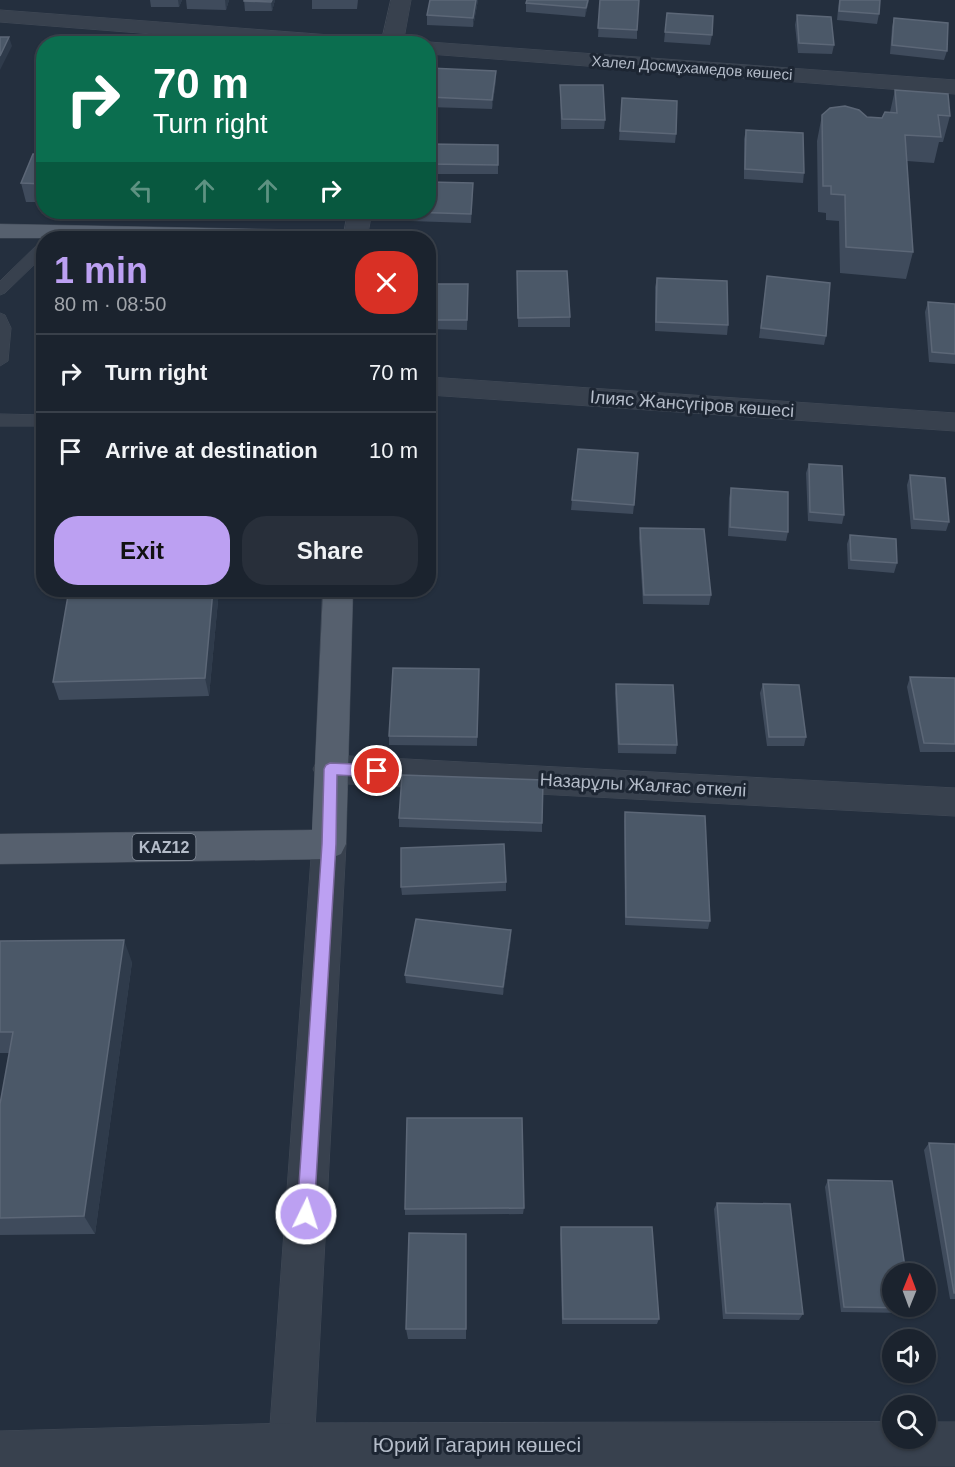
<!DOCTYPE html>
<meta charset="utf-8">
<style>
:root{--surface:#1b232e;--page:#282f3a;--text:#f1f3f6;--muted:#a0a4aa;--line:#39404a;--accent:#bca0f2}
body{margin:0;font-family:Helvetica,sans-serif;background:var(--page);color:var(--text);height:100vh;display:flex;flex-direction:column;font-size:22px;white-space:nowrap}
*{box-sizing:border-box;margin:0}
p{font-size:20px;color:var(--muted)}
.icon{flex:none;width:33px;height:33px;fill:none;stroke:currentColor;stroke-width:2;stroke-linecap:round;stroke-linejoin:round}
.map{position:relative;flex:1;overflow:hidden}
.details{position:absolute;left:36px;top:231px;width:400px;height:366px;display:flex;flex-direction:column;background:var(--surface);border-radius:24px;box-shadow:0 2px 4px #0004,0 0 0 2px var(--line)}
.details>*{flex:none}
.hud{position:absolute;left:36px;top:36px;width:400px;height:183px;border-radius:24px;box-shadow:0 2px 4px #0004,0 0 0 2px var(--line);background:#0b6e4f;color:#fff;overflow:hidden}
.needle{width:39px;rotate:1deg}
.fabs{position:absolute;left:882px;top:1263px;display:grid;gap:12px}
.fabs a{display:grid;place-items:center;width:54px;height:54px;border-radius:50%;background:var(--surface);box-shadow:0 2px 4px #0004,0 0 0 2px var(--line);font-size:30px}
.pin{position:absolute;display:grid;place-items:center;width:51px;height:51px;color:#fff;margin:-26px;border:3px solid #fff;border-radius:50%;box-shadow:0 2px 6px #0007}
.me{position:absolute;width:66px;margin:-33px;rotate:4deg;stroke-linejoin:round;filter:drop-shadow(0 0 4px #0008)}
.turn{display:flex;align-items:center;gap:21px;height:126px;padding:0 18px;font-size:27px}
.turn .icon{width:78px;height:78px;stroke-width:2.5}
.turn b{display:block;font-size:42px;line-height:51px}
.lanes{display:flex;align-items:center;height:57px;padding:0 18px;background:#0003;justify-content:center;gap:30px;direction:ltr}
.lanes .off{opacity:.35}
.round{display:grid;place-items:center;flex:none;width:63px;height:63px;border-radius:24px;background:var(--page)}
.headline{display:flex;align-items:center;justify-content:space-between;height:102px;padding:0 18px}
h1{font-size:36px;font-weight:700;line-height:45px;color:var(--accent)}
.primary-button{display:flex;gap:12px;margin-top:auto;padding:12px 18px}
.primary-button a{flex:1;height:69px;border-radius:24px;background:var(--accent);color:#111;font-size:24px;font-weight:700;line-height:69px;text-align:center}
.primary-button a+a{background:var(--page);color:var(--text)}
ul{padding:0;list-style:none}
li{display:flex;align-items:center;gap:18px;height:78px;padding:0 18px;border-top:2px solid var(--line)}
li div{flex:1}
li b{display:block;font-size:22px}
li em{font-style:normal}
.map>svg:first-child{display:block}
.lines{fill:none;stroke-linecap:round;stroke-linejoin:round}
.service-casing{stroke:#414a57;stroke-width:1}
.minor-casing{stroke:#414a57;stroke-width:1}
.tertiary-casing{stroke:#414a57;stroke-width:1}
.primary-casing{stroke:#414a57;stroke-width:1}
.service{fill:#38414e;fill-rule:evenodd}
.minor{fill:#38414e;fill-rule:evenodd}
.tertiary{fill:#38414e;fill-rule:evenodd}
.primary{fill:#56606e;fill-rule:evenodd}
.wall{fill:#3f4b5c}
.shaded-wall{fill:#2f3b4b}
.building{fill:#4b5868;stroke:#5c6777;stroke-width:1.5}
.route{fill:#bca0f2;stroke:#7a689d;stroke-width:1.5}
.labels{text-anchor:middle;stroke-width:6;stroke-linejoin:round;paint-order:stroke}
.far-street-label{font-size:15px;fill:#b4bcc9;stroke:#1d2633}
.shield{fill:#1d2633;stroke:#878f9c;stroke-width:1.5}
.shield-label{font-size:16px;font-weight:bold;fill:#b4bcc9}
.street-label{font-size:18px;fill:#b4bcc9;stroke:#1d2633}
.near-street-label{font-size:21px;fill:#b4bcc9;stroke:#1d2633}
</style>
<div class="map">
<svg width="955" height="1467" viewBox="0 0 955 1467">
<rect width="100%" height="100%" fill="#242f3e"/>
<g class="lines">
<defs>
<path id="service" d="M44,242V255L5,293L0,295V281L39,243Z
M0,313L5,315L11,328L8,361L0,366Z
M0,414L44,415V426H0Z"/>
<path id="minor" d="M391,0H411L403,44H381Z
M348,212H372L367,238H343Z
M429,377L955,413V431L429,395Z
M330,755L955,788V816L330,783L318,779L313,769L318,759Z
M329,829L341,834L346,844L313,1467H267L312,844L317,834Z"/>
<path id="tertiary" d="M0,10L370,38L378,39L380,44H279L0,22Z
M429,42L955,80V94L429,54V44H421Z
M892,1422V1438H926V1422H955V1466L0,1467V1431L291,1423Z"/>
<path id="primary" d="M0,224L355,231L364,233L367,238H0Z
M323,590H353L346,844L341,854L329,859L0,864V834L312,830Z"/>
</defs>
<use href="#service" class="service-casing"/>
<use href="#minor" class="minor-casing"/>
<use href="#tertiary" class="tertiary-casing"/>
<use href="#primary" class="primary-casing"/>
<use href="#service" class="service"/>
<use href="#minor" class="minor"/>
<use href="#tertiary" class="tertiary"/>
<use href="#primary" class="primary"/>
</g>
<path class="wall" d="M150,0H182L179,7H151Z
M186,0H229L226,10L187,9Z
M244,0H275L272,11H245Z
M312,0H358L357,9H312Z
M430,0H478L473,27L427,25V15Z
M589,0L585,17L526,12V3Z
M600,0L637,30V39L598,37Z
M839,0H880L879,14L877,24L837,20Z
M667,13L712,35L710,45L664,42Z
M797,15L834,45L832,54L798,53L795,25Z
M894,18L947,51L944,60L890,54L892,27Z
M429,68L496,80L492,109L429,107Z
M560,85L605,120L604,129H561Z
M895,90L950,116L943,142H939L934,163L907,161L913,252L906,279L840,273L839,221L826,220V213L818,212L817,141L822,115L882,118L890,112Z
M622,98L676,134L675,143L619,140Z
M746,130L804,173L803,183L744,179V139Z
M429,144L498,145V174H429Z
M44,154V202H26L21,183Z
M473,183L471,223L410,221L409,212Z
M517,271L570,317V327H518Z
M767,276L826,336L824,345L759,338Z
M657,278L728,325L727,335L655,331V287Z
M429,284L468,294L467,330L429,329Z
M928,302L955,304V364L929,362L925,312Z
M809,464L844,515L842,524L808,521L806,473Z
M910,475L949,522L946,531L911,529L907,485Z
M731,488L788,532L786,541L728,536L729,498Z
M572,500L634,505L633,514L571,510Z
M640,528L711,595L709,605L643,604L639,538Z
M850,535L897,563L894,573L848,569L847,544Z
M69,590H219L209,696L59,700L53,682Z
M479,669L477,746L389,745V736Z
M910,677L955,678V752H920L907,687Z
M616,684L677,745L676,754L618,753L615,693Z
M763,684L806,737L804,746H767L760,693Z
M625,812L710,921L708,929L625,925L624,821Z
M399,818L542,823V832L399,827Z
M506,882V891L402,895L401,887Z
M511,938L503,995L406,983L405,975Z
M0,941L132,962L95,1234L0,1235V1104L10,1053H0Z
M929,1143L955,1144V1299H950L924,1150Z
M828,1180L911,1308L907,1313L841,1312L825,1187Z
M717,1203L803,1314L799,1320L723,1319L714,1209Z
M524,1208L523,1214L405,1215V1209Z
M561,1227L659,1319L657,1324H562L560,1234Z
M466,1234V1339H408L406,1329Z"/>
<path class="shaded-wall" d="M178,0H182L179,7Z
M225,0H229L226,10Z
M272,0H275L272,11L271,2Z
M476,0H478L473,27V18Z
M588,0H589L585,17L586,8Z
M9,37L12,46L0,70V56Z
M496,71V80L492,109V100Z
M473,183V193L471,223V214Z
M213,590H219L209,696L205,678Z
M511,930V938L503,995V987Z
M124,940L132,962L95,1234L84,1216Z"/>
<path class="building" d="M244,0H272L271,2L244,1Z
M430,0H476L473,18L427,15Z
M527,0H588L586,8L526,3Z
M600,0H639L637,30L598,28Z
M840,0H880L879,14L839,11Z
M667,13L713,16L712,35L665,32Z
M797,15L831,17L834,45L799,43Z
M894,18L948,23L947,51L892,45Z
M0,37H9L0,56Z
M271,43H328L270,44Z
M429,68L496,71L492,100L429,97Z
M560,85H603L605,120L562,119Z
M895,90L948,94L950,116L938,115L941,137L905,135L913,252L846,247L845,195L831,194V186H823L822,115L830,108L845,106L859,110L867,117L882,118L885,112L897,113Z
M622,98L677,101L676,134L620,131Z
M746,130L803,133L804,173L745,169Z
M429,144L498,145V165L429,164Z
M33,154H44V184L21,183Z
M429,182L473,183L471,214L409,212H429Z
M517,271H567L570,317L518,318Z
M767,276L830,283L826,336L761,328Z
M657,278L727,281L728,325L656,322Z
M429,284H468L467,320H429Z
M928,302L955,304V354L932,352Z
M578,449L638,453L634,505L572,500Z
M809,464L842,466L844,515L810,512Z
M910,475L945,478L949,522L914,519Z
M731,488L788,492V532L730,527Z
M640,528L704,529L711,595H644Z
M850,535L896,539L897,563L851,560Z
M69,590H213L205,678L53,682Z
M393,668L479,669L477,737L389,736Z
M910,677L955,678V744L924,743Z
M616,684L673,685L677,745L619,744Z
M763,684L799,685L806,737H769Z
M402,775L543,780L542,823L399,818Z
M625,812L705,816L710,921L626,917Z
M504,844L506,882L401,887V848Z
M416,919L511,930L503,987L405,975Z
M124,940L84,1216L0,1218V1104L13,1032H0V941Z
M407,1118H522L524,1208L405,1209Z
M929,1143L955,1144V1293H954Z
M828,1180L892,1181L906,1274H892V1306H911V1308L844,1307Z
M717,1203L790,1204L803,1314L726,1313Z
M561,1227H652L659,1319H563Z
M409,1233L466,1234V1329H406Z"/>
<path class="route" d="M330,763L377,765L382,767L384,771L382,775L377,777L337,775L336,844L314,1214L312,1220L306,1222L300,1220L297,1214L322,844L324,769L326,765Z"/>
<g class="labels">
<g class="far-street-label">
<text transform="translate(692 68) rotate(4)" y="5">Халел Досмұхамедов көшесі</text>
</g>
<rect class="shield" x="132.5" y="834" width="63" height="26" rx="4.5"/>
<g class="shield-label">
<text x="164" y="853">KAZ12</text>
</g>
<g class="street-label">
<text transform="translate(692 404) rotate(4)" y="6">Ілияс Жансүгіров көшесі</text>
<text transform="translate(643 785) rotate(3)" y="6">Назарұлы Жалғас өткелі</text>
</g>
<g class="near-street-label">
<text x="477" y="1452">Юрий Гагарин көшесі</text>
</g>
</g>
</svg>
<div class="fabs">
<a><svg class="needle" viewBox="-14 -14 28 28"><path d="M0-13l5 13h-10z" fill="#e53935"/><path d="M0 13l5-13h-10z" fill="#a0a4aa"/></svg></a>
<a><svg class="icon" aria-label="sound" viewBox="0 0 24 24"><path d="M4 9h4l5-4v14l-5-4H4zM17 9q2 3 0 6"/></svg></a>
<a><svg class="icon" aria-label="search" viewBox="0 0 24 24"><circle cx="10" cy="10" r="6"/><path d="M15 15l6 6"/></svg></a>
</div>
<div class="pin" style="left:377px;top:771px;background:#d93025"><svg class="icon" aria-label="arrive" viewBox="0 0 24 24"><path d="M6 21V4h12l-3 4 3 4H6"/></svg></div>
<svg class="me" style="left:306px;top:1214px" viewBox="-20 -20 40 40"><circle r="17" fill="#bca0f2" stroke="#fff" stroke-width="3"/><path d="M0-11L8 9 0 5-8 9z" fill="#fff"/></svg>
<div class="hud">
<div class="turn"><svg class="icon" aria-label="right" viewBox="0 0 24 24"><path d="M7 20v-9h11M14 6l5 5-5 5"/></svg><div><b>70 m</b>Turn right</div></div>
<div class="lanes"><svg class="icon off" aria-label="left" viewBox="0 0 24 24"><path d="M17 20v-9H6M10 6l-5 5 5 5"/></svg><svg class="icon off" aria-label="ahead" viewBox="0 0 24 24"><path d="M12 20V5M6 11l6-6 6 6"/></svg><svg class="icon off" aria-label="ahead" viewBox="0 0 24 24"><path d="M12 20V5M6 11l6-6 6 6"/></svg><svg class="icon" aria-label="right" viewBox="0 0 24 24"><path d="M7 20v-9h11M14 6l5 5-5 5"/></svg></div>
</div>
<section class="details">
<div class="headline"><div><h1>1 min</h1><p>80 m · 08:50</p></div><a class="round" style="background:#d93025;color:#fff"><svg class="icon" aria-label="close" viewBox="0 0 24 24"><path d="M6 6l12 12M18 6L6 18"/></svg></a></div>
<ul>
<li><svg class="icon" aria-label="right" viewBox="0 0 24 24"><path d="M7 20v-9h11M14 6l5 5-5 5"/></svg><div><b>Turn right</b></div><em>70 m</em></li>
<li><svg class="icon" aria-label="arrive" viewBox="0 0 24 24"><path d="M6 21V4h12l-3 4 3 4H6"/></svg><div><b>Arrive at destination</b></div><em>10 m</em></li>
</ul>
<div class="primary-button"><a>Exit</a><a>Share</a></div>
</section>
</div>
